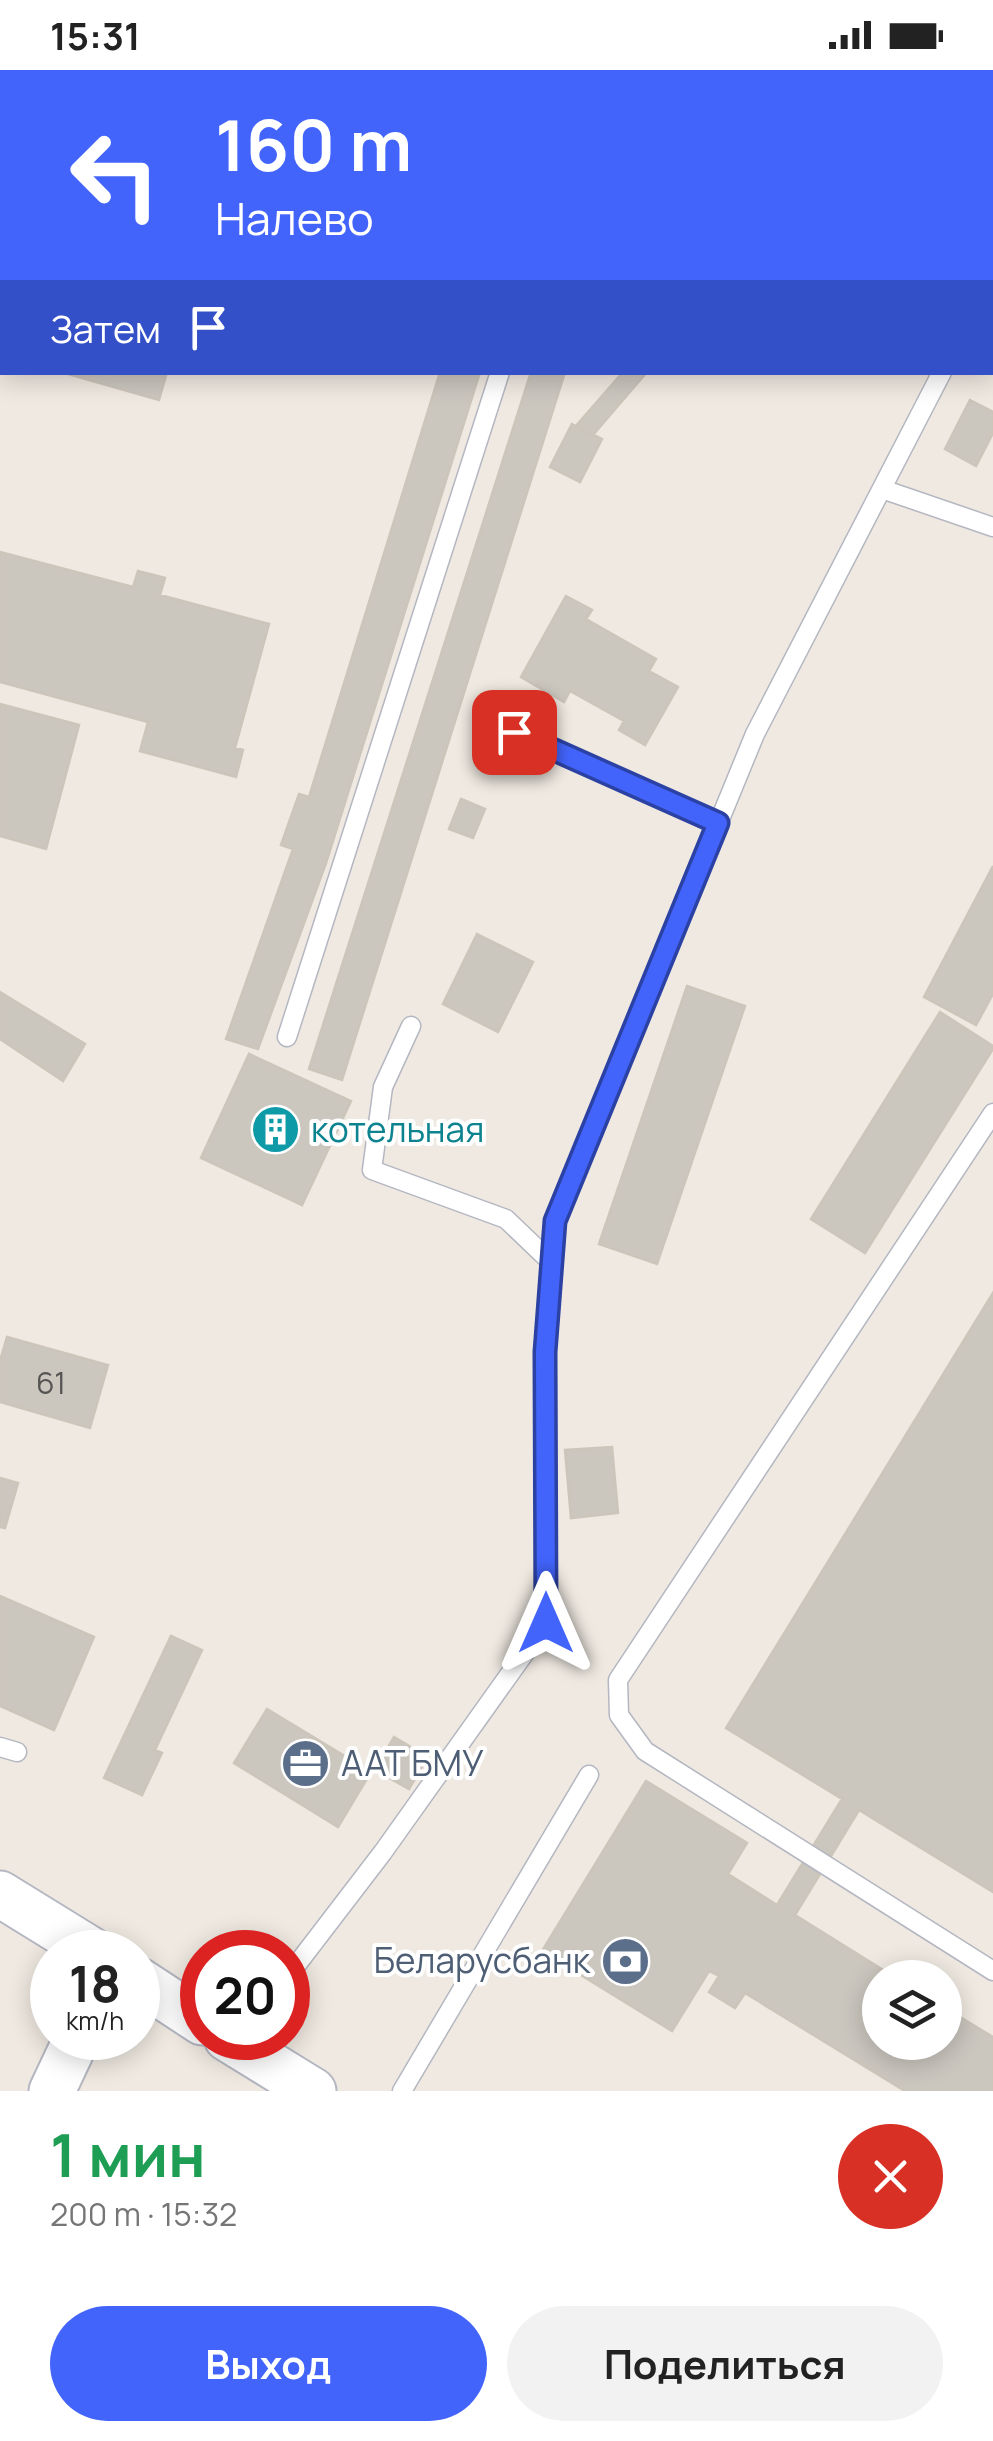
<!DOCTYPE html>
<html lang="ru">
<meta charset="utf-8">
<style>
:root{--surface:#fff;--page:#f2f2f2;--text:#222;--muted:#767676;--accent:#4264fb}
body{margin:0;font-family:Manrope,sans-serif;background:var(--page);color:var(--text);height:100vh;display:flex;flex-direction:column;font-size:38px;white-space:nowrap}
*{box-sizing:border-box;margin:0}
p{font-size:32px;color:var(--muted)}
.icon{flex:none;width:55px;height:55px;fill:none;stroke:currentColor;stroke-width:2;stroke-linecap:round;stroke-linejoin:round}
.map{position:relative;height:2021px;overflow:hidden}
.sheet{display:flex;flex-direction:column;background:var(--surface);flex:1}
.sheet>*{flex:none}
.top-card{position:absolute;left:0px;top:0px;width:995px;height:305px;box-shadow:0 5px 25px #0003;background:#4264fb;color:#fff;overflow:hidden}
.tools{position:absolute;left:862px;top:1890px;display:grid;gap:20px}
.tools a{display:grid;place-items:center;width:100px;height:100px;border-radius:50%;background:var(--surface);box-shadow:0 5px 25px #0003;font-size:50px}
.speed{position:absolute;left:30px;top:1860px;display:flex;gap:20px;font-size:50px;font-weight:700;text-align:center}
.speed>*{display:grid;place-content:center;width:130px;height:130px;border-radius:50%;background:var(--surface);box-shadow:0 5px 25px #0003;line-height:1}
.speed small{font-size:25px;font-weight:400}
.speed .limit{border:15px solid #d22;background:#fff;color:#111}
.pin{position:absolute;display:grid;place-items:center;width:85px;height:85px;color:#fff;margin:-42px;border-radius:20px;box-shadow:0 5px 15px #0006}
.me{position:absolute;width:110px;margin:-55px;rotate:0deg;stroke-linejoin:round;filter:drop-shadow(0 0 8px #0008)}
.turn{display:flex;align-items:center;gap:35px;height:210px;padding:0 50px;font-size:45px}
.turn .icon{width:130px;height:130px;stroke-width:2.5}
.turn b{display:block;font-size:70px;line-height:85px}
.then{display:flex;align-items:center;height:95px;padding:0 50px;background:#0003;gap:20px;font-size:38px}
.round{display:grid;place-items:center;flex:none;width:105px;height:105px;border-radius:52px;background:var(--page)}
.summary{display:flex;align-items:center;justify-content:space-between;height:170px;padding:0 50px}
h1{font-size:60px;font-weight:700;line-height:75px;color:#1e9e55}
.cta{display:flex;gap:20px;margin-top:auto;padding:20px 50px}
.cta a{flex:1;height:115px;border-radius:60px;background:var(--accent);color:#fff;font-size:40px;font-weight:700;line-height:115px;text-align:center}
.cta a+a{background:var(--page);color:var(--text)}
.status{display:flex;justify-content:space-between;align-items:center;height:70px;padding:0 50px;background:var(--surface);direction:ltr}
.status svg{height:28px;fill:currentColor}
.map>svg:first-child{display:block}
.building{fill:#cbc7bf;stroke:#cbc5ba;stroke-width:2.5}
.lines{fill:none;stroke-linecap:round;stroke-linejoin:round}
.service-casing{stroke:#b4b7c1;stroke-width:21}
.tertiary-casing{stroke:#b4b7c1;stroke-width:49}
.service{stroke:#fff;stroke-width:18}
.tertiary{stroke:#fff;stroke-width:45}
.route-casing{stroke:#2b41a3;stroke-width:25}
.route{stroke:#4264fb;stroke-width:18}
.labels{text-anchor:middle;stroke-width:8;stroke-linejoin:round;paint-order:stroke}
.number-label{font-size:30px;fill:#555452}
.culture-label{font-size:35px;fill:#0d838f;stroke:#fff;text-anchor:start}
.service-label{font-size:35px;fill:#4e5e75;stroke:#fff;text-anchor:start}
</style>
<div class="status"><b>15:31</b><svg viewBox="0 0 49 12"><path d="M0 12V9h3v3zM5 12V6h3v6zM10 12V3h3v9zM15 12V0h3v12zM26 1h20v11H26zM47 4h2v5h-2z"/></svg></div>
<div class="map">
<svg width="993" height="2021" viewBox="0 0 993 2021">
<rect width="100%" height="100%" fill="#efe9e1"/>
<path class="building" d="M0,0H253L252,2H2V286L0,285Z
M545,0H582L581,2H544Z
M635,0H682L681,2H634Z
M760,0H863L862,2H759Z
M61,302H167L159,330Z
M440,302H480L326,793L258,979L226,969L293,779L281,775L299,724L309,727Z
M531,302H565L342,1010L309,999Z
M623,302H647L593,365L576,356Z
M970,330L993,342V363L976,396L945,379Z
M572,354L602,369L580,412L550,397Z
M0,482L133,517L138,501L165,508L160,525L269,554L235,678L243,680L236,707L140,681L148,652L0,612Z
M566,526L592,540L586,549L656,589L649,601L678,617L645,675L619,660L624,651L570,621L564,632L521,607Z
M0,634L79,655L46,779L0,766Z
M461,729L485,739L473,768L449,759Z
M993,796V924L976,955L924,927Z
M477,864L533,892L498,962L443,934Z
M687,916L745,936L657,1194L599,1174Z
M0,922L85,974L63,1011L0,969Z
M940,942L993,976V979L865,1183L811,1149Z
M249,984L351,1031L302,1135L201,1088Z
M993,1223V1822L859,1740L795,1845L896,1908H880V1972H945V1938L993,1967V2021H905L745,1923L735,1938L709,1922L719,1906L709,1901L672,1961L542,1881L646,1711L747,1773L728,1804L777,1835L842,1729L726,1658Z
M7,1267L108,1295L90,1358L0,1332V1291Z
M612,1377L618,1443L571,1448L565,1380Z
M0,1408L18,1413L5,1458L0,1457Z
M0,1526L94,1567L54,1660L0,1636Z
M171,1566L202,1580L155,1680L162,1683L142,1725L104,1708Z
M267,1639L371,1702L338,1757L234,1693Z
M394,1667L428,1687L409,1719L375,1700Z"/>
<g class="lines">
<defs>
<path id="service" d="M597,2L598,0
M936,2V0
M992,71L993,72
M992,205L993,204
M882,419L993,457
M514,662L718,753
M411,956L383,1017L372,1100L506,1149L552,1193
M287,967L500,302
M993,1043L618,1610L619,1645L645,1681L993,1901
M0,1677L17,1682
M288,1906L383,1782L546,1553L545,1283L555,1151L755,664L942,302
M402,2021L589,1705"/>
<path id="tertiary" d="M0,1824L94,1882
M138,1910L202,1952
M227,1968L313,2021
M52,2021L77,1968"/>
</defs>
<use href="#service" class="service-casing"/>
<use href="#tertiary" class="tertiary-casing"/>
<use href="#service" class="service"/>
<use href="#tertiary" class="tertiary"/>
</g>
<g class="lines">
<defs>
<path id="route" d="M514,662L718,753L555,1151L545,1282L546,1553"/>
</defs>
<use href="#route" class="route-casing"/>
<use href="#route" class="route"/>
</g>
<defs>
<symbol id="building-disc" viewBox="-11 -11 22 22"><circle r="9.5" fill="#0f9aa8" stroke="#fff"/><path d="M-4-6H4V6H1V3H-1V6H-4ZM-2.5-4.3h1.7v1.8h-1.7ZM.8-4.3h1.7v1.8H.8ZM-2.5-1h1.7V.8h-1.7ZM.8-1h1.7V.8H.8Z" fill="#fff"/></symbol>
<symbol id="office-disc" viewBox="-11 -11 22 22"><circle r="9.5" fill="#5c6f8a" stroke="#fff"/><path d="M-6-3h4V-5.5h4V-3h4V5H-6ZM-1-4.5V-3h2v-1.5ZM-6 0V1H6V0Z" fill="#fff"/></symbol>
<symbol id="bank-disc" viewBox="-11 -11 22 22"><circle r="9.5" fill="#5c6f8a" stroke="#fff"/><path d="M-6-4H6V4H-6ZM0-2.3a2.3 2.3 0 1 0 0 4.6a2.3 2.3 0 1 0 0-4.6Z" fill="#fff"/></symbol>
</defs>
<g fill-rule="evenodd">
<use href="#building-disc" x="248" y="1032" width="55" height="55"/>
<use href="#office-disc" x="278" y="1666" width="55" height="55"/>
<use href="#bank-disc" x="598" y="1864" width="55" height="55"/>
</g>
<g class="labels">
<g class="number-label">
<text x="51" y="1324">61</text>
</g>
<g class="culture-label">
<text x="311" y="1072">котельная</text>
</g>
<g class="service-label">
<text x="341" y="1706">ААТ БМУ</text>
<text x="590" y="1903" text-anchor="end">Беларусбанк</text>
</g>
</g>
</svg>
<div class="tools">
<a><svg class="icon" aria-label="layers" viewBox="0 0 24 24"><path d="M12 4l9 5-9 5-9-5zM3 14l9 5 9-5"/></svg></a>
</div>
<div class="speed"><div>18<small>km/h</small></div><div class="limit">20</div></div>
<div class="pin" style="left:514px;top:662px;background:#d93025"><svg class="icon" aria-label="arrive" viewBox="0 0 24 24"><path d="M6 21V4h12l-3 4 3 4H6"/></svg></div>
<svg class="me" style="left:546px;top:1553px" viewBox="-20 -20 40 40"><path d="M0-17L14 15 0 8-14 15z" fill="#4264fb" stroke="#fff" stroke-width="4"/></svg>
<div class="top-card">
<div class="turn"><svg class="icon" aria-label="left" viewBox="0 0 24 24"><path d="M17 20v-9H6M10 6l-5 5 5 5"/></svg><div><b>160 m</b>Налево</div></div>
<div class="then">Затем<svg class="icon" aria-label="arrive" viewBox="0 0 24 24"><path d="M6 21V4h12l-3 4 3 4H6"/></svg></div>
</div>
</div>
<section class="sheet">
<div class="summary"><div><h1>1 мин</h1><p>200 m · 15:32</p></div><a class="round" style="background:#d93025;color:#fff"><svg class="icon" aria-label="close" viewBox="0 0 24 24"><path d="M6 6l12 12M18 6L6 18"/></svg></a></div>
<div class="cta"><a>Выход</a><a>Поделиться</a></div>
</section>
